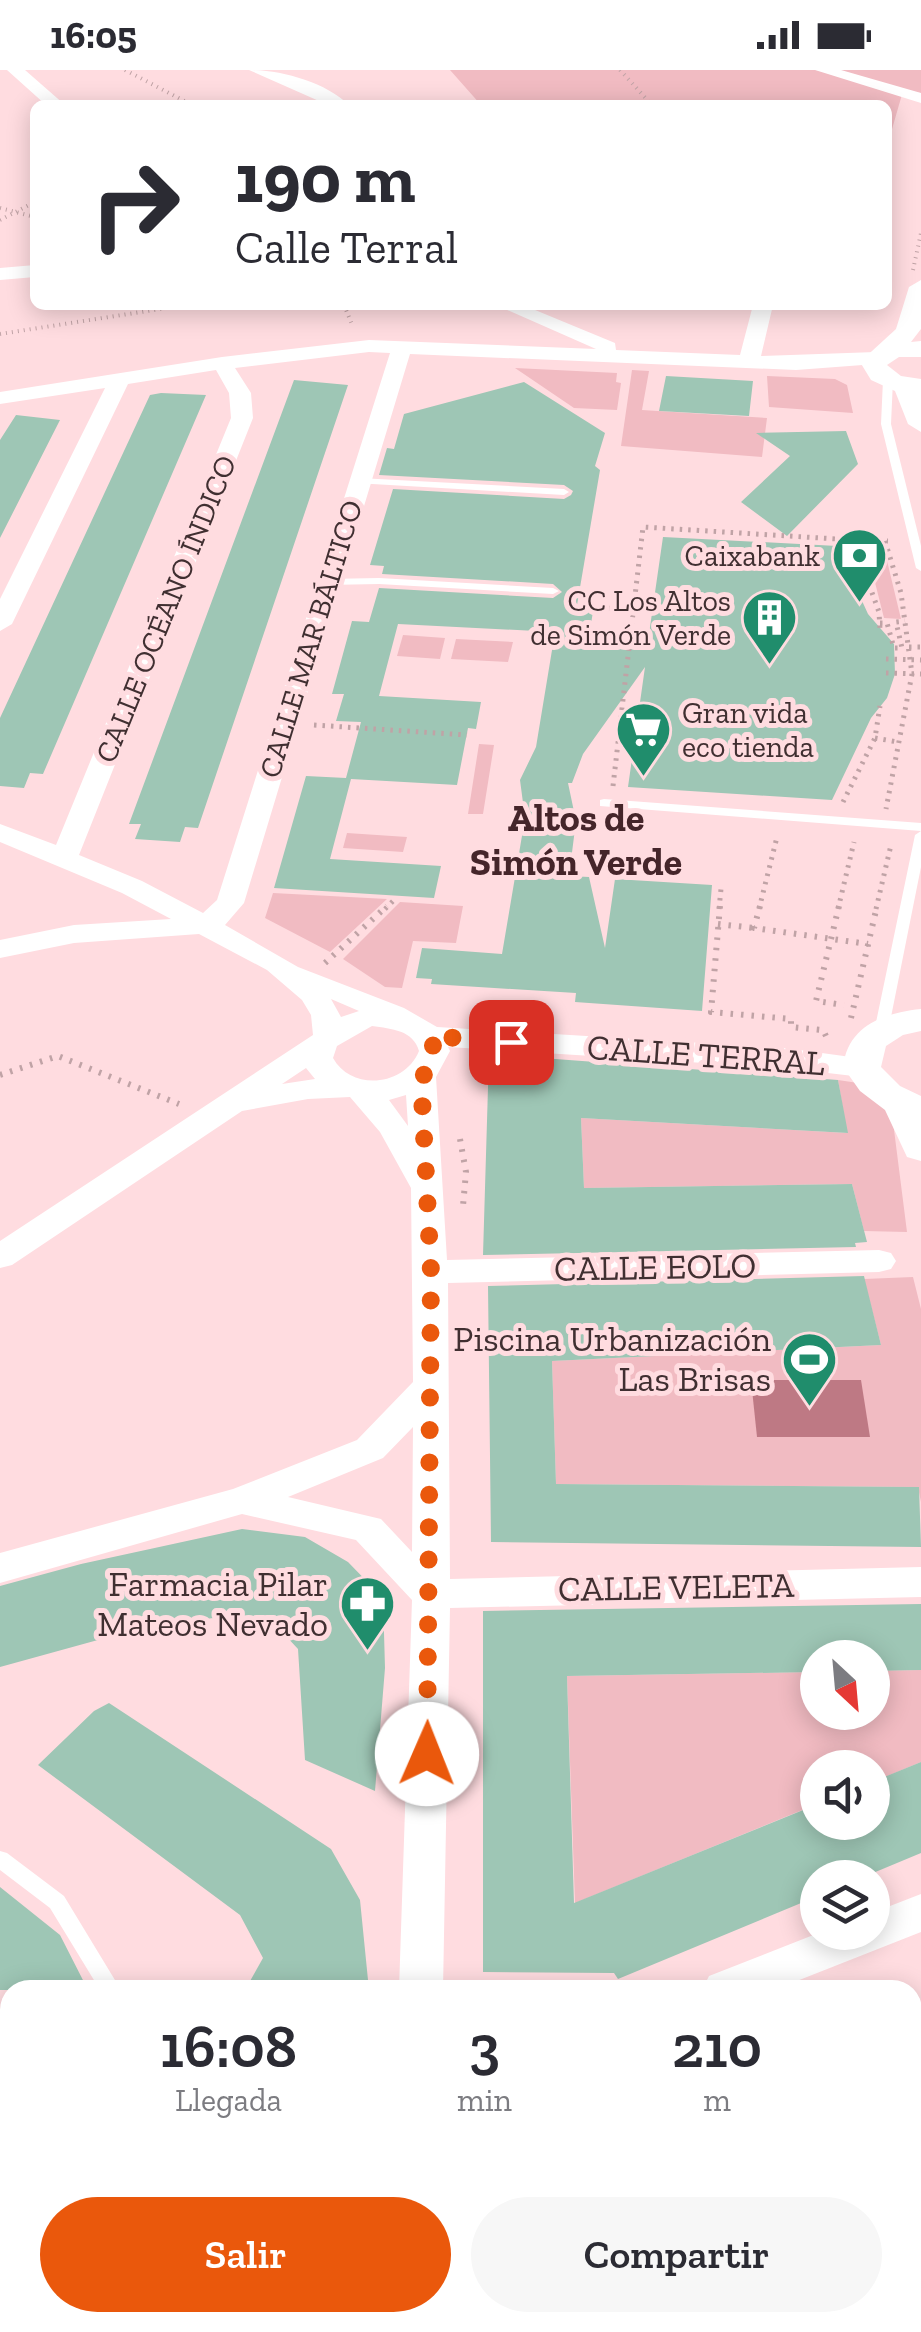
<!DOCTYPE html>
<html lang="es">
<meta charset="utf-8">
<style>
:root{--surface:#fff;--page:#f7f7f7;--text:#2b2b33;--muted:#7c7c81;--accent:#ea580c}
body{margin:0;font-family:"Zilla Slab",serif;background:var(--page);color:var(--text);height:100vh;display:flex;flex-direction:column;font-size:38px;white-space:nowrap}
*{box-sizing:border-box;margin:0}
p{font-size:32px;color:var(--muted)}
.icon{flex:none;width:55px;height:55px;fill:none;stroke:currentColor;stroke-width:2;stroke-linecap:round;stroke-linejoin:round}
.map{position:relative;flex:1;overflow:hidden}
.sheet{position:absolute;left:0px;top:1910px;width:922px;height:352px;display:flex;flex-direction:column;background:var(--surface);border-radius:30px 30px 0 0;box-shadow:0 5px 25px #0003}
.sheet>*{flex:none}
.guide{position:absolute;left:30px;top:30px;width:862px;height:210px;border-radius:15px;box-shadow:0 5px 25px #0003;background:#fff;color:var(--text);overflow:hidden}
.needle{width:65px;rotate:154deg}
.controls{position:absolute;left:800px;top:1570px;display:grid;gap:20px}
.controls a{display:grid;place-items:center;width:90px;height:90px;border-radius:50%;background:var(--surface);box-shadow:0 5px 25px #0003;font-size:50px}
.pin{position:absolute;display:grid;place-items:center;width:85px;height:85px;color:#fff;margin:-42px;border-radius:20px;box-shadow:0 5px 15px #0006}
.me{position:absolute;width:110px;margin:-55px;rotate:1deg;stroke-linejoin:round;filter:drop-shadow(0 0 8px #0008)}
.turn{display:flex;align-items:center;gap:35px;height:210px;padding:0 40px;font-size:45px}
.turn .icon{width:130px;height:130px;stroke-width:2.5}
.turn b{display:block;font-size:70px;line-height:85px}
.eta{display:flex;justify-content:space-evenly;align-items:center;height:170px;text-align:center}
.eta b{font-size:60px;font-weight:600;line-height:70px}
.button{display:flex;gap:20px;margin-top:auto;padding:20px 40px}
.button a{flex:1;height:115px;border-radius:60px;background:var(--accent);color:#fff;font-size:40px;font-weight:600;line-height:115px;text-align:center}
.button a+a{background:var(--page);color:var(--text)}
.status{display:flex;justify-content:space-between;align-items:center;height:70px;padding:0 50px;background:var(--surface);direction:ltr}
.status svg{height:28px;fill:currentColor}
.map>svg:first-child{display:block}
.green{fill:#f1bbc2}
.water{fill:#be7984}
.building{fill:#9ec6b5}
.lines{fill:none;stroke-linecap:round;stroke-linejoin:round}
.path-far2{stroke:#c0a3a6;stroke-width:4;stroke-dasharray:1 5;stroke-linecap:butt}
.path-far1{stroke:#c0a3a6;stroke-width:5;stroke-dasharray:2.5 6;stroke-linecap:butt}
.path{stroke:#c0a3a6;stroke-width:6;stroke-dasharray:2.5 8;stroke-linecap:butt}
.service{fill:#fff;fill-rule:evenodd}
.minor{fill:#fff;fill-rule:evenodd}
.tertiary{fill:#fff;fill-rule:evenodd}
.route{stroke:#ea580c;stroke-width:18;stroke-dasharray:0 32.4}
.labels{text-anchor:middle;stroke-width:10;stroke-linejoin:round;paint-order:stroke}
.far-poi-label{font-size:30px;fill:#402f31;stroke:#ffdce0;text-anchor:end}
.far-street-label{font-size:30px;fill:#402f31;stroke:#ffdce0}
.street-label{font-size:35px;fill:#402f31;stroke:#ffdce0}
.poi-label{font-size:35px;fill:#402f31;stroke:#ffdce0;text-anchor:end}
.neighbourhood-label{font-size:38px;font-weight:bold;fill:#45252a;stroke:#ffdce0}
</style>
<div class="status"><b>16:05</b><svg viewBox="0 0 49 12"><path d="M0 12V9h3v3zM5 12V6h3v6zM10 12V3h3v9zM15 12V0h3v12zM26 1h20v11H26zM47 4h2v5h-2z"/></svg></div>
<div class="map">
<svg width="921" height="2262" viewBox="0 0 921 2262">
<rect width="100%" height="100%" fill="#ffdce0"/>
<path class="green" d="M450,0H921V23L903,21L888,73V35H481Z
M515,298L617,303L616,312L621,313L617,340L574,338Z
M632,300L649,301L642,340L767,348L762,387L621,376Z
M767,306L835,309L847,315L853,343L769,337Z
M865,473L883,474L901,549L884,548Z
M403,565L445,568L440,589L397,586Z
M456,569L513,572L508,592L451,589Z
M479,674L494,675L483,744H468Z
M347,763L407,767L403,782L343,778Z
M273,823L387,829L330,882L265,848Z
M400,832L463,836L456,873L413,871L402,918L385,917L343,889Z
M838,1010L858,1013L892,1044L907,1162L864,1161L852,1114L584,1118L581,1048L847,1063Z
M913,1207L921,1239V1432L918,1417L556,1414L552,1291L881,1275L864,1209Z
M921,1600V1692L873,1712L872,1698H818L817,1734L575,1833L567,1606L817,1602L818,1642H872L873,1601Z
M10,2173V2252L340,2253L338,2262H0V2174Z"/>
<path class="water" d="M751,1310H861L870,1367H757Z"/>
<path class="building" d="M666,306L753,311L749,346L659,341Z
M294,310L348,315L198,758L185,757L180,772L135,769L141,754H129Z
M524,312L605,363L595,396L600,400L576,541H593L590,561L649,564L663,467L837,476L868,544L894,574L895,604L887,628L871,648L832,730L628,717L645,597L583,684L572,713H568L576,751L569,806L589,807L605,878L615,809L712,815L702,941L575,932L576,923L431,914L432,909L416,908L422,878L502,884L525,748L520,710L536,677L555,562L398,554L379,626L481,632L476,659L468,658L457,715L351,709L330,789L441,796L434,828L274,818L306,706L346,708L361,652L336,651L344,624H332L352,551L369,552L379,518L553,528L562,522L553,514L382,504L384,496L370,495L393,419L564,429L571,425L573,421L564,415L379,405L387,378L394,379L404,344Z
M161,323L206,325L43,704L30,703L24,718L0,716V648L150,325Z
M16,345L60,350L0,468V370Z
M846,361L858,394L787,466L741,432L790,386L756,363Z
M489,984L838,1010L848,1063L581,1048L584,1118L852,1114L867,1172L855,1173L856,1177L483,1185Z
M864,1206L881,1275L552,1291L556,1414L919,1417L921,1477L491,1472L488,1216Z
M242,1459L305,1467L348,1492L383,1528L385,1598L375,1721L305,1690L298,1579L271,1550L236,1545L145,1557L0,1597V1516L81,1494Z
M921,1534V1600L872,1601V1588H818V1602L567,1606L574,1833L818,1734V1752H872V1712L921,1692V1783L861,1808H818V1826L618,1909L614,1903L483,1902V1541Z
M109,1633L331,1779L360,1830L369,1920H245L263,1888L240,1845L38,1695L94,1641Z
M0,1817L60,1865L88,1920H0Z"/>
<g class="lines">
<path class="path-far2" d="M125,0L192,35
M620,0L652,35
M824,35L859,32
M0,138L35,147
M0,150L35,132
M913,200L921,163
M344,235L353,257
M0,264L186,235"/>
<path class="path-far1" d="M853,470L888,471
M885,471L901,523L912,604L886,739
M565,535L633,540
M880,553H887L894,578H902L896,552L905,551
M909,577H921
M886,589L921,590
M886,603L921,604
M314,655L467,665
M875,668L898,672
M613,716L643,457L853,470L879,542L880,559
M843,732L875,668L880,636
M385,839L394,830
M719,839L721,819
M759,839L777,767
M838,839L854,772
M876,839L891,775"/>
<path class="path" d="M720,836L711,942L791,949V957L823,960L828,970
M760,836L754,858L868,874
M839,836L816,931L844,935
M718,854L754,858
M325,893L387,836
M851,948L877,836
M0,1005L58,986L179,1034
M460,1069L466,1102L463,1136"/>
<path class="service" d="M888,307L893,310L891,354L921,476V501L916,498L881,354L883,310Z
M359,408L564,419L569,422L564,425L355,413L354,411Z
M379,508L553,518L559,521L553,524L379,514L327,515L321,512L327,509Z
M604,729L921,753V761L600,736V730Z
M921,761V797L888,962L881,966L874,962L915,765Z
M0,1781L7,1783L64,1826L121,1920H100L50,1838L0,1800Z"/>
<path class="minor" d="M7,0H25L65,35H46Z
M249,0C281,0 325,12 349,35H328Z
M815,0H841L921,23V33Z
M35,195V207L0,210V198Z
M496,235H523L615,273L616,280L740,285L753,235H773L761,286L876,282L886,288L876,294L796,300L410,284L244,833L225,855L298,897L404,938L437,957L785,978L873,990L877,997L873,1004L862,1007L785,998L448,977L450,981L436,1007L447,1190L879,1180L891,1183L896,1191L891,1199L879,1202L448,1213L450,1509L921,1497V1527L450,1538L443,1920H399L412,1530L356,1470L242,1444L0,1513V1483L233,1419L357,1370L413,1312L411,1118L380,1062L350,1027L308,1029L242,1041L12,1195L0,1198V1171L313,965L311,945L302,930L267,900L199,864L74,873L0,888V870L74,855L171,849L122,823L0,772V754L56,775L231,348L229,323L216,300L128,314L12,554L0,561V529L105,318L0,334V322L222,287L369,270L596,279ZM369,282L390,283L217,830L203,843L142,811L79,785L253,348L251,323L235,298ZM331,929L359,941L341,947ZM372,956C392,959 413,960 419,981C405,1016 352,1022 333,988L337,976ZM306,998L315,1009L282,1014ZM406,1025L408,1056L389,1030ZM413,1357L412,1482L381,1449L288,1427L383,1388Z
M921,1824V1862L774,1920H702L709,1906L821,1862H872V1843Z
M10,2103V2147L0,2150V2106Z
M369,2252H417L415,2262H367Z
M772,2252H856L858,2262H771Z"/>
<path class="tertiary" d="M921,210V259L911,272L921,271V287H899L887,295L901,306L921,309V362L908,354L895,321L871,310L860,292L896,259L909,217Z
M921,939V961L903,965L886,976L881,997L900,1016L921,1026V1091L907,1087L885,1040L860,1021L843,997C848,955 884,943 921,939Z"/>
</g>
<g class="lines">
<path class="route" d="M427,1684L431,1202L421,1008C435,993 437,985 430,966L511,972"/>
</g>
<defs>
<symbol id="bank-pin" viewBox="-11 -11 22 30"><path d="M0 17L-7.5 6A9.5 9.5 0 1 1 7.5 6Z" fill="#208d6c" stroke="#ffdce0"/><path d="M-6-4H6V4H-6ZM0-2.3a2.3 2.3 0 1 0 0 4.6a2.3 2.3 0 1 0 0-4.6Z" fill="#fff"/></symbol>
<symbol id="building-pin" viewBox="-11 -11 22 30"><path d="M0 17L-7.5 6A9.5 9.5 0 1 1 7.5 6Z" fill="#208d6c" stroke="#ffdce0"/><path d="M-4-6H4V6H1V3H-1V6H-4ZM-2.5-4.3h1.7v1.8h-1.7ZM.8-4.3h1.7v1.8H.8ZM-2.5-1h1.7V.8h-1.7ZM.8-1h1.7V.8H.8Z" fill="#fff"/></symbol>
<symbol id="supermarket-pin" viewBox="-11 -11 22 30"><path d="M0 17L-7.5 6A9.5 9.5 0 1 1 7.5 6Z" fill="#208d6c" stroke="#ffdce0"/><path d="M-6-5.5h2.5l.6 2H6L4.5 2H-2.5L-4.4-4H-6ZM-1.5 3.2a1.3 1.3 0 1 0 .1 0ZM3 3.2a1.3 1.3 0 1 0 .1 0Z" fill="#fff"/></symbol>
<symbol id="stadium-pin" viewBox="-11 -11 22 30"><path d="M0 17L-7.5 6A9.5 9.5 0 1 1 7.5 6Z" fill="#208d6c" stroke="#ffdce0"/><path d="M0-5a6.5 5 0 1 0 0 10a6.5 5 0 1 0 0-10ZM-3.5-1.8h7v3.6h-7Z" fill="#fff"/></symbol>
<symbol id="pharmacy-pin" viewBox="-11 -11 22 30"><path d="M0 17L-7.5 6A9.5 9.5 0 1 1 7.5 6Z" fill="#208d6c" stroke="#ffdce0"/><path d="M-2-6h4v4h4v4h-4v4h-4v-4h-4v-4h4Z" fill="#fff"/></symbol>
</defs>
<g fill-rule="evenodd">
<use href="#bank-pin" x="828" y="454" width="63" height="86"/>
<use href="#building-pin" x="738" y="516" width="63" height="86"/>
<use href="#supermarket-pin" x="612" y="628" width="63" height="86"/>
<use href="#stadium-pin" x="778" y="1258" width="63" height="86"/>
<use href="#pharmacy-pin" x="336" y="1502" width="63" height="86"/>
</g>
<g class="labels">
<g class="far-poi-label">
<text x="820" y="496">Caixabank</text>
<text x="731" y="541">CC Los Altos<tspan x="731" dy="34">de Simón Verde</tspan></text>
<text x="682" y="653" text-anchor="start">Gran vida<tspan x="682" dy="34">eco tienda</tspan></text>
</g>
<g class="far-street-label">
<text transform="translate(166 539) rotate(-68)" y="10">CALLE OCÉANO ÍNDICO</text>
<text transform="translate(311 569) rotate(-73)" y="10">CALLE MAR BÁLTICO</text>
</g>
<g class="street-label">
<text transform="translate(706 985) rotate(4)" y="12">CALLE TERRAL</text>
<text transform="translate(655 1197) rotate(-1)" y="12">CALLE EOLO</text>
<text transform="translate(676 1517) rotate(-1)" y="12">CALLE VELETA</text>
</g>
<g class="poi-label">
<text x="771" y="1281">Piscina Urbanización<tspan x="771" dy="40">Las Brisas</tspan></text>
<text x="328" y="1526">Farmacia Pilar<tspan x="328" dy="40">Mateos Nevado</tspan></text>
</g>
<g class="neighbourhood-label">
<text x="576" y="761">Altos de<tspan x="576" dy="44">Simón Verde</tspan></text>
</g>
</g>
</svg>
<div class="controls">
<a><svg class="needle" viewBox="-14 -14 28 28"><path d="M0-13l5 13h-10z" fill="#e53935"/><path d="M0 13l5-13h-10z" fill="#7c7c81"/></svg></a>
<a><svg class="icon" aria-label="sound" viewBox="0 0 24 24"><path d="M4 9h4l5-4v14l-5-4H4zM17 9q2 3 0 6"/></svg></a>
<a><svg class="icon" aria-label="layers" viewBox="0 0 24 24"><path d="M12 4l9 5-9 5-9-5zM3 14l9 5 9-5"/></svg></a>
</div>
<div class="pin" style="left:511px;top:972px;background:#d93025"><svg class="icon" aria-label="arrive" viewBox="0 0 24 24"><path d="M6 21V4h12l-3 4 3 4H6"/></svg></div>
<svg class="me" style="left:427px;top:1684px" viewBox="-20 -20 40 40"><circle r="19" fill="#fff"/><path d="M0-13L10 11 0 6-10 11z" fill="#ea580c"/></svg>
<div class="guide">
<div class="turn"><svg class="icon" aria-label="right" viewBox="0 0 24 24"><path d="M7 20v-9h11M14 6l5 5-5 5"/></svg><div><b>190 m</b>Calle Terral</div></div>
</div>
<section class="sheet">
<div class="eta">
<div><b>16:08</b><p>Llegada</p></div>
<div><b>3</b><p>min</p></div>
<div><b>210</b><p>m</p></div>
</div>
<div class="button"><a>Salir</a><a>Compartir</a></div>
</section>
</div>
